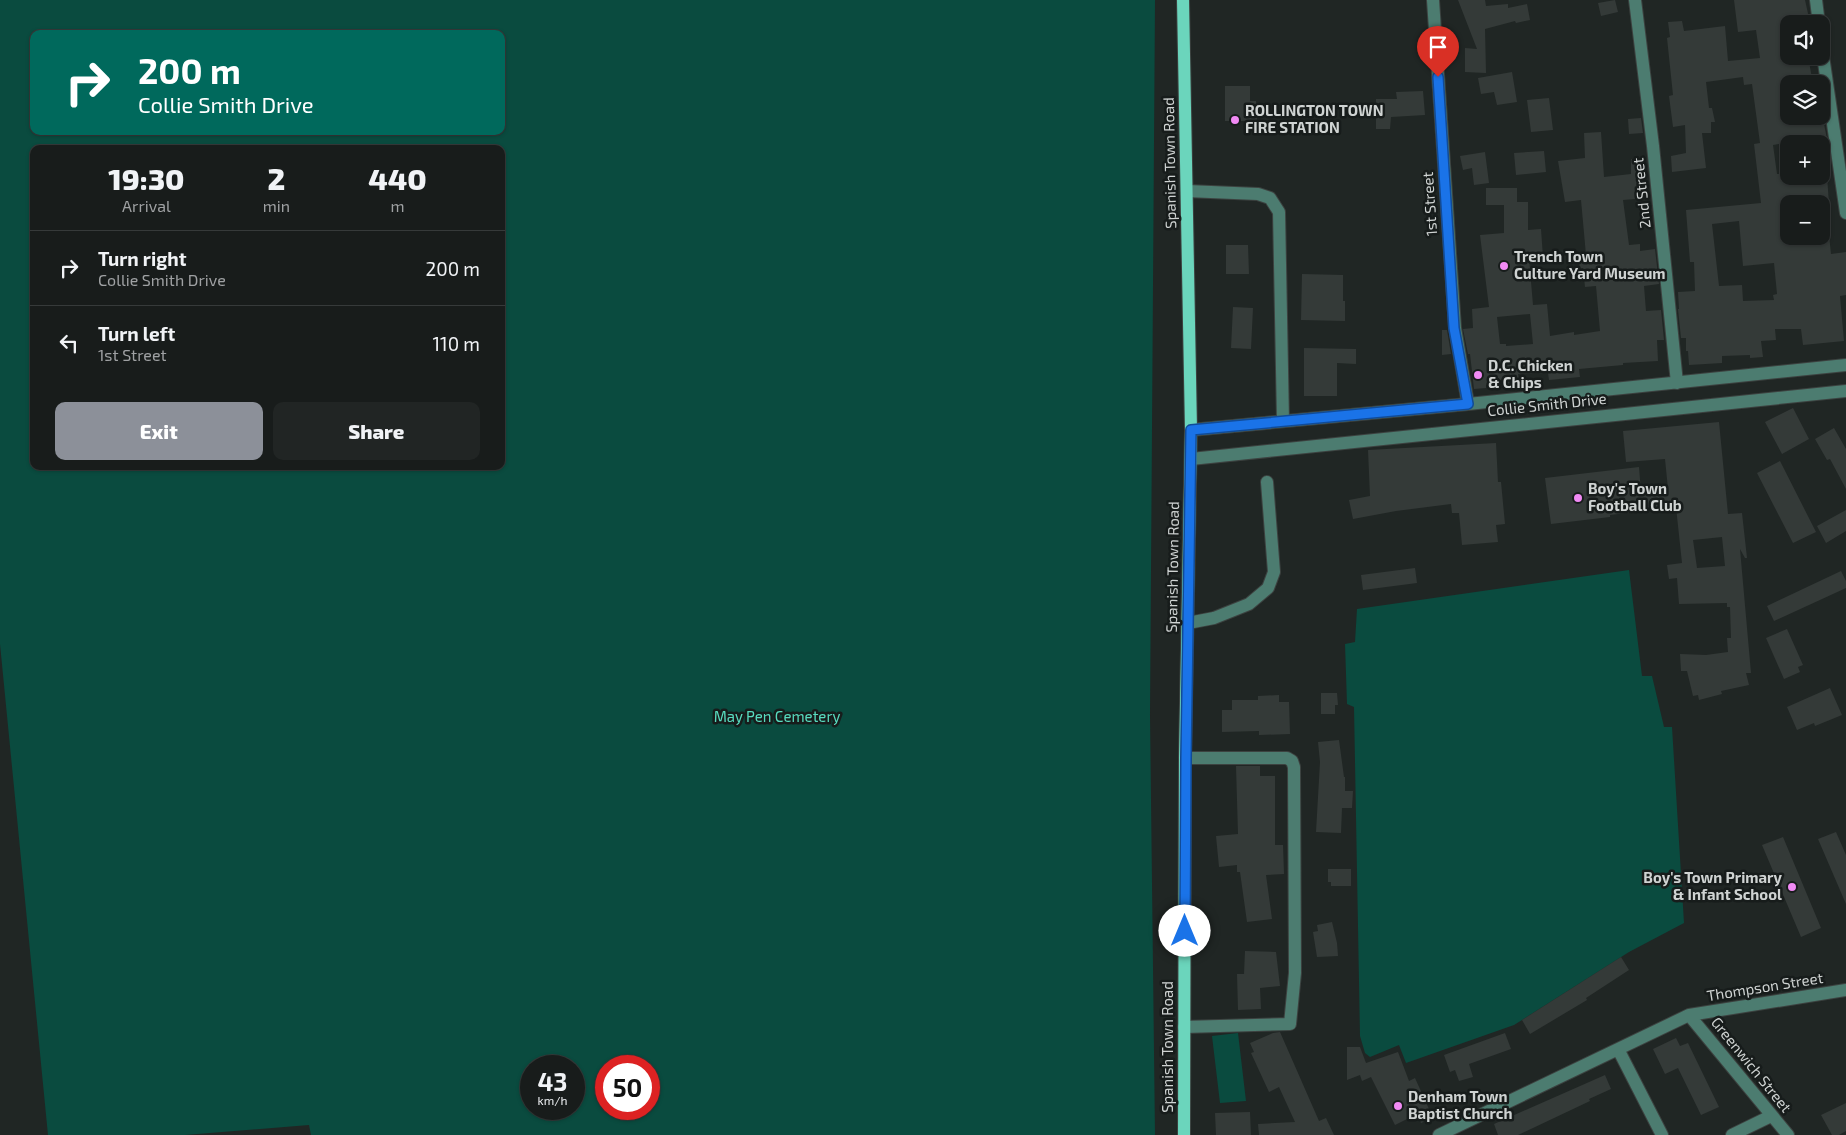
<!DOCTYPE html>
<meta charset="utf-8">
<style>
:root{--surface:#181c1b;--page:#212524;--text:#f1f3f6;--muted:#9fa1a3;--line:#363a3a;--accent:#8c9099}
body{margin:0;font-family:"Exo 2",sans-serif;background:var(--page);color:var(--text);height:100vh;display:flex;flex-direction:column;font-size:19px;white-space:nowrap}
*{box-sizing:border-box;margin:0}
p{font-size:16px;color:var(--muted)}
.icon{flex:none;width:28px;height:28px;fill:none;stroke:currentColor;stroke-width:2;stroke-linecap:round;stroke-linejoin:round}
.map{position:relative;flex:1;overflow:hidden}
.details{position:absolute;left:30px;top:145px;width:475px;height:325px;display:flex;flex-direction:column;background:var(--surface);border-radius:10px;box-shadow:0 1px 4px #0004,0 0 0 1px var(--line)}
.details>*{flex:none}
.banner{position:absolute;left:30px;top:30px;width:475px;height:105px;border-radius:10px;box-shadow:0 1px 4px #0004,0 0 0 1px var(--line);background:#00695c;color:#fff;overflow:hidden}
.controls{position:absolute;left:1780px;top:15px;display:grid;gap:10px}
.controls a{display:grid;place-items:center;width:50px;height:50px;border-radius:10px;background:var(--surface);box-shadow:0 1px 4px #0004,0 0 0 1px var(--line);font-size:25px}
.speed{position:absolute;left:520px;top:1055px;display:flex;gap:10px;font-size:25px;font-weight:700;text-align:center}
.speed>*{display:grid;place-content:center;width:65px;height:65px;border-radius:50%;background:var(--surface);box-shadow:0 1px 4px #0004,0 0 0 1px var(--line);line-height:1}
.speed small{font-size:12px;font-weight:400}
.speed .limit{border:8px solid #d22;background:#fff;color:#111}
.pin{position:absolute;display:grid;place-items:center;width:42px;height:42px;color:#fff;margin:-51px -21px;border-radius:50% 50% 50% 0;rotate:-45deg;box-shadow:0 0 5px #0007}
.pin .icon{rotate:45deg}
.me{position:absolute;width:55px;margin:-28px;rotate:0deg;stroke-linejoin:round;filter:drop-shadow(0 0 4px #0008)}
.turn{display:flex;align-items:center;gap:18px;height:105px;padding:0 25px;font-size:22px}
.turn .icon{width:65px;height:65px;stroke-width:2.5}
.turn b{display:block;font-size:35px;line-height:42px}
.eta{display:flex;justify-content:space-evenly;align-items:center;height:85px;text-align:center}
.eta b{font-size:30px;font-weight:800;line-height:35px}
.button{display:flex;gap:10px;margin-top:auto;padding:10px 25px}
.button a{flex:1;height:58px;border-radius:10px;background:var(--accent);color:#fff;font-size:20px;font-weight:800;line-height:58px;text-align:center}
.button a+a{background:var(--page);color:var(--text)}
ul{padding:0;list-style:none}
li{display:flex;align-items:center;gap:15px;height:75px;padding:0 25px;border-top:1px solid var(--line)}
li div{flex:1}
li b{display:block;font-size:19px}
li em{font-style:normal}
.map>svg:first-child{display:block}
.green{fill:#0a4b3f;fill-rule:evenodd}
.building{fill:#343a38;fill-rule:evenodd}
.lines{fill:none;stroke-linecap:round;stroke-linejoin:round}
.minor-casing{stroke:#3c4240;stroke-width:14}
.major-casing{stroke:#3c4240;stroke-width:14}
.minor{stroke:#4c7c70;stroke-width:12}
.major{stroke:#6bd5bc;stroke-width:12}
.route-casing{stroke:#114b97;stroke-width:12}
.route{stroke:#1a73e8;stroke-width:9}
.poi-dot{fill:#f18af4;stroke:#171c1b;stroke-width:2}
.labels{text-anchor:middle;stroke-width:5;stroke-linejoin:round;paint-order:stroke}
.poi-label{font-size:15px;font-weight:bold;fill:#cfd3d2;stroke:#171c1b;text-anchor:start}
.street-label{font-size:15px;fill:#cfd3d2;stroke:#171c1b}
.park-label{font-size:15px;fill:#58dcbf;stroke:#171c1b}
</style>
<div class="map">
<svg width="1846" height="1135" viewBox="0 0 1846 1135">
<rect width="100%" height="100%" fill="#202624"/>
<path class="green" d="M0,0H1155L1150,715L1155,1135H311L309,1125L185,1135H48L0,644ZM34,34H501V131H34ZM34,149H501V466H34ZM531,1066H574V1109H531ZM606,1066H649V1109H606Z
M1629,570L1642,676H1652L1664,727H1672L1684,923L1629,952L1514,1025L1406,1063L1399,1045L1370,1057L1365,1053L1360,1036L1354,707L1347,704L1345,644L1355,642L1357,609Z
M1238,1033L1246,1101L1220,1103L1212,1036Z"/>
<path class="building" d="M1458,0H1485L1486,6L1508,4V8L1527,4L1530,20L1516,23L1515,21L1485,29L1486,73L1465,72V48L1477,49Z
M1615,0L1618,12L1601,16L1598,3Z
M1734,0H1805L1809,18L1784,22L1789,56H1808L1813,84H1789V116H1810L1811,122L1823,119L1828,144H1805L1804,139L1773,145L1777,174H1789V176H1827L1829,204H1789V238L1829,235L1831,254L1846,252V295L1840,296L1844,341L1803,345L1801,329H1775L1776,340L1761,341L1763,357L1750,358V355L1722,356V363L1689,365L1688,351H1686V338H1681L1678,309H1679L1678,292L1695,291L1694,262H1690L1686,210L1761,203L1754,144L1760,143L1752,84L1744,85L1743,77L1706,82L1709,108H1712L1715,122H1711V133H1702L1706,168L1672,172L1671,156L1686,153L1685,125L1673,127L1669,96L1673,95L1667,38L1670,37L1668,22L1682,21L1684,31L1725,26L1728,61L1760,58L1756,30L1738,32ZM1739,221L1743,266L1774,263L1777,294L1773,295L1774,300L1743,301L1742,285L1719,286L1712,224Z
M1512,72L1517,102L1497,105L1494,92L1481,94L1478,78Z
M1225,86H1250V101H1256L1257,121H1225Z
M1423,91L1425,115L1391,117L1390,129H1376V99H1397L1396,92Z
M1549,98L1553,130L1531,132L1527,100Z
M1641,118L1643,133L1629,134L1628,119Z
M1601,132L1604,177L1631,174V159L1645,158L1646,198L1623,200L1629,245L1640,244V251L1655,249L1659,284L1644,286L1646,311L1661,310L1664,340H1657L1658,361L1623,363V365L1579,369L1580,377L1549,380L1548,373L1518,374L1519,381H1509V384L1486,385V388L1474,389L1470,354H1468L1463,329L1473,328L1472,309L1489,307L1480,235L1504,233V205H1486V188H1517V202H1528V230L1541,229L1543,257L1529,258L1533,305L1547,304L1550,336L1574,332V335L1600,331L1596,286L1585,287L1583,268L1580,269L1578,256L1586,255L1581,200L1565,202L1558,161L1585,158L1584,133ZM1530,314L1533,344L1506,346V344H1500L1497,317Z
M1544,151L1546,172L1516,175L1514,153Z
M1485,152L1489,183L1474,185L1472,168L1463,170L1460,156Z
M1226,245H1248L1249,274H1226Z
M1302,274L1343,275V301H1345V321L1301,320Z
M1233,307L1253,308L1251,349L1231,348Z
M1442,330H1447L1451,354L1442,355Z
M1304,348L1356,349V364L1337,363V396H1304Z
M1793,408L1809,439L1782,454L1765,422Z
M1719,422L1728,514L1742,513L1747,558H1745L1740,549L1751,673H1746L1749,685L1721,691L1722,694L1699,700L1698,695L1693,696L1687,671H1681L1680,654L1706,655L1728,652L1727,638H1731L1730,607H1727V603L1679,604L1677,578L1669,579L1667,565L1682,563L1676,507L1610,515V517L1551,524L1545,478L1639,467L1641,492L1668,489L1665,459L1626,462L1623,431ZM1722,537L1725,566L1697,568L1693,540Z
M1834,428L1846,449V489L1830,459L1827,460L1815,439Z
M1496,443L1498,482H1501L1505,524L1496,525L1498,542L1462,545L1459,513H1452L1451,504L1396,511L1353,519L1349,500L1370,496L1368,450Z
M1780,461L1816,532L1793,543L1757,473Z
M1846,510V531L1826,543L1817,526Z
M1415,568L1417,583L1363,590L1361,575Z
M1841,571L1846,581V588L1774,621L1767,606Z
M1787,629L1803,665L1798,667L1800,672L1784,679L1766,638Z
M1830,688L1842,715L1815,726L1814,723L1797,730L1787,707Z
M1321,693H1337L1338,705H1335V714H1321Z
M1279,695V702H1289L1290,734L1259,735V731L1222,732V710H1232V700H1258V696Z
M1339,740L1344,777H1345V791H1353L1352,808H1342L1341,833L1316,832L1320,762L1318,742Z
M1236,766H1260V776H1275V845H1283L1284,874L1266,875L1272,919L1247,922L1240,872H1237V865L1219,867L1216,836L1238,834Z
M1836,832L1846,855V904L1818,839Z
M1783,837L1821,928L1801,937L1762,845Z
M1328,869H1351V886H1331V882H1328Z
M1332,922L1337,943L1338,956L1317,957L1313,932L1318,931L1317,925Z
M1245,951L1276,952L1280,986L1260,988L1261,1009L1238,1010L1237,974H1244Z
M1621,957L1629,970L1586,998L1587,1000L1530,1034L1522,1020Z
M1280,1032L1319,1121L1326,1118L1334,1135H1259L1258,1124L1295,1122L1279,1087L1269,1092L1251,1053L1254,1052L1250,1043L1273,1033Z
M1505,1033L1511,1049L1469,1064L1473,1077L1459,1081L1455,1070L1450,1072L1444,1055Z
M1676,1038L1680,1046L1688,1043L1719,1107L1701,1115L1678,1068L1665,1074L1653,1049Z
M1347,1047H1360L1366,1063L1398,1052L1409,1081L1415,1078L1433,1118L1421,1123L1417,1114L1395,1125L1371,1077L1362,1081L1360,1075L1347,1080Z
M1605,1075L1611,1089L1589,1099L1590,1101L1518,1135H1498L1494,1124Z
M1846,1103V1131L1839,1135H1832L1821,1115Z
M1250,1112L1251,1135H1216L1215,1113Z"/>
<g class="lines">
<defs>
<path id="minor" d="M1433,0L1455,328L1468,404
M1635,0L1653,146L1677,383
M1816,0L1819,24
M1821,42L1846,213
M1187,191L1258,194L1270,198L1279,212L1283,421
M1191,430L1468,404L1846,365
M1191,459L1846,391
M1188,623L1214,618L1249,604L1268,588L1274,572L1267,482
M1689,1015L1788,1135
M1184,1027L1290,1024L1295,973L1294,767L1292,761L1287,758H1185
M1618,1049L1662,1135
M1439,1135L1689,1015L1846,990
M1732,1135L1771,1116"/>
<path id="major" d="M1183,0L1191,430L1185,758L1184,1135"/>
</defs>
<use href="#minor" class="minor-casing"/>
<use href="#major" class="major-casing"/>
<use href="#minor" class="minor"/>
<use href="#major" class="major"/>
</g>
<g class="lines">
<defs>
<path id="route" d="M1185,931L1186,758L1191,430L1468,404L1454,328L1438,77"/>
</defs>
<use href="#route" class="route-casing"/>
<use href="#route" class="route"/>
</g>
<g class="poi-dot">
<circle cx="1235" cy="120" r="5"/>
<circle cx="1504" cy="266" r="5"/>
<circle cx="1478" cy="375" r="5"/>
<circle cx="1578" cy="498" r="5"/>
<circle cx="1792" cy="887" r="5"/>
<circle cx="1398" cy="1106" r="5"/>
</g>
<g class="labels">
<g class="poi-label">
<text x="1245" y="116">ROLLINGTON TOWN<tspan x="1245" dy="17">FIRE STATION</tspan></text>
<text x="1514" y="262">Trench Town<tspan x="1514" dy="17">Culture Yard Museum</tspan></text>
<text x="1488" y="371">D.C. Chicken<tspan x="1488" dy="17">&amp; Chips</tspan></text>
<text x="1588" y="494">Boy's Town<tspan x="1588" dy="17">Football Club</tspan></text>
<text x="1782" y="883" text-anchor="end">Boy's Town Primary<tspan x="1782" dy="17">&amp; Infant School</tspan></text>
<text x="1408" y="1102">Denham Town<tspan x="1408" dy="17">Baptist Church</tspan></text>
</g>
<g class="street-label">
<text transform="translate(1170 163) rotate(-91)" y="5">Spanish Town Road</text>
<text transform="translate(1642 193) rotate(-96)" y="5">2nd Street</text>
<text transform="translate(1430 204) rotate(-94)" y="5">1st Street</text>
<text transform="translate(1547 405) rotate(-6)" y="5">Collie Smith Drive</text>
<text transform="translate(1173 567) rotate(-89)" y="5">Spanish Town Road</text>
<text transform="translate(1765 987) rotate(-9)" y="5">Thompson Street</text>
<text transform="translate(1168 1047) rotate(-90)" y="5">Spanish Town Road</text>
<text transform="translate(1751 1065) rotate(51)" y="5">Greenwich Street</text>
</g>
<g class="park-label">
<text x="777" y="722">May Pen Cemetery</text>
</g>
</g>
</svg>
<div class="controls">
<a><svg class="icon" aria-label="sound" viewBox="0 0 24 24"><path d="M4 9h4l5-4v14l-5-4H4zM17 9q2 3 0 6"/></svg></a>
<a><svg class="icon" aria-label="layers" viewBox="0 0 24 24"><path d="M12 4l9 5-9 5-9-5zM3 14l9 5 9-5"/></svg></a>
<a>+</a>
<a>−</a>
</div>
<div class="speed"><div>43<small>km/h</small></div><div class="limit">50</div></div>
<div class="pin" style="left:1438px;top:77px;background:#d93025"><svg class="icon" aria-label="arrive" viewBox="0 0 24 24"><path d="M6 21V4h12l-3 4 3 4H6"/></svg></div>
<svg class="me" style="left:1185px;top:931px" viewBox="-20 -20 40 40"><circle r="19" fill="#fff"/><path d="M0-13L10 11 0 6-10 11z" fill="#1a73e8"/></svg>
<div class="banner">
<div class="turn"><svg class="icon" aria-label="right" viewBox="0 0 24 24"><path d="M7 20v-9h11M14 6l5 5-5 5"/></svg><div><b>200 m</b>Collie Smith Drive</div></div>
</div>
<section class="details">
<div class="eta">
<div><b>19:30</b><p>Arrival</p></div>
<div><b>2</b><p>min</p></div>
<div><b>440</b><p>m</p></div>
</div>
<ul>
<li><svg class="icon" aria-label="right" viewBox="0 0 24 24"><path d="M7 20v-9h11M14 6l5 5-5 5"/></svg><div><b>Turn right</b><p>Collie Smith Drive</p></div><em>200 m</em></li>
<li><svg class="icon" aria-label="left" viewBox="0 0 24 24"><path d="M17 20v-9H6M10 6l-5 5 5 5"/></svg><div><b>Turn left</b><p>1st Street</p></div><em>110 m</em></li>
</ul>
<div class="button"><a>Exit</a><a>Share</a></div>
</section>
</div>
